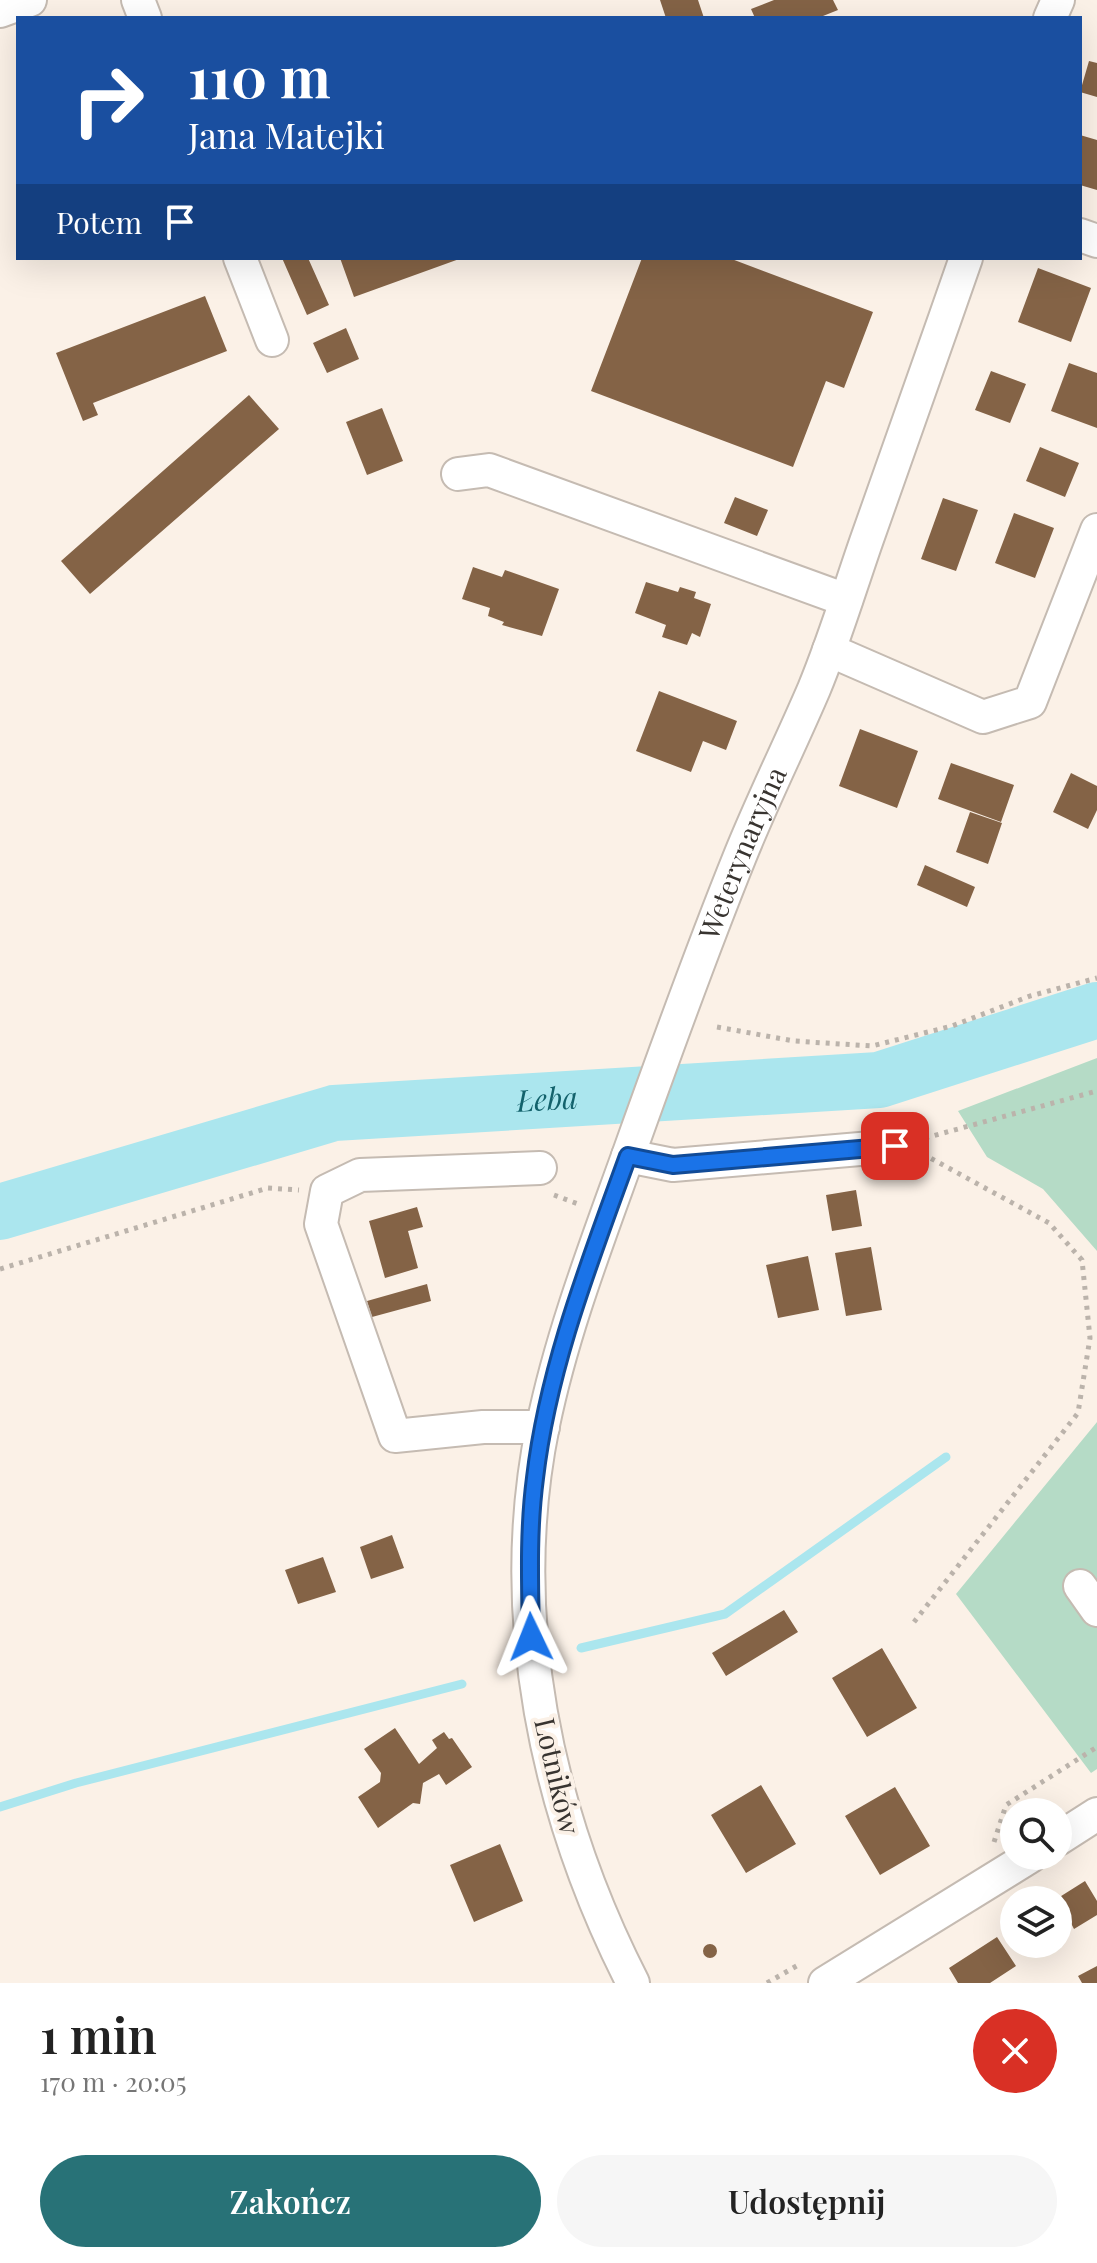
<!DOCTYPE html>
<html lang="pl">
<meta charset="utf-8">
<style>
:root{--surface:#fff;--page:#f6f6f6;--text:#222;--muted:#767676;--accent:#287277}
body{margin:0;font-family:"Playfair Display",serif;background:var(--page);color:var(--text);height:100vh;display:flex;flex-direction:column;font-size:30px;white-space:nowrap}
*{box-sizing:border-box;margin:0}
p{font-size:26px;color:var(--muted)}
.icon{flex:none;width:44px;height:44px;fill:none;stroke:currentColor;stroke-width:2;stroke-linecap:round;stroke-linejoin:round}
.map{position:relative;height:1983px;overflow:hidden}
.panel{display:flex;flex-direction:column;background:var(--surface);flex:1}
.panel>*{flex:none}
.top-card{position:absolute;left:16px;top:16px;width:1066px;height:244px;border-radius:0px;box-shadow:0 8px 32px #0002;background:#1a4fa0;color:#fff;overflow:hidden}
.tools{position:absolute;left:1000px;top:1798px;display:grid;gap:16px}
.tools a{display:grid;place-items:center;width:72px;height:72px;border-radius:50%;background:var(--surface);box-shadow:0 8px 32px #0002;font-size:40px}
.pin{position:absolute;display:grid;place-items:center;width:68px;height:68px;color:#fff;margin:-34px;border-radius:16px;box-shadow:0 4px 12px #0006}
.me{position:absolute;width:88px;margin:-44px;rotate:358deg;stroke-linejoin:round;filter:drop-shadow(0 0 6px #0008)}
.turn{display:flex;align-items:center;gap:28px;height:168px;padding:0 40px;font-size:36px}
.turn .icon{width:104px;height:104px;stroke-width:2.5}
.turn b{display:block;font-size:56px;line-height:68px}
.then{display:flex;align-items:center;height:76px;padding:0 40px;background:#0003;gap:16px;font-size:30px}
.round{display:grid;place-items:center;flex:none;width:84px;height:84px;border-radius:42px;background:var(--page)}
.summary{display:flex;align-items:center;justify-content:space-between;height:136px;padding:0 40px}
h1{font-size:48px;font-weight:600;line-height:60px}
.primary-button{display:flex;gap:16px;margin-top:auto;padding:16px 40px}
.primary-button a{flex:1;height:92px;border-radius:48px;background:var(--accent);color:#fff;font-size:32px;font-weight:600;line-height:92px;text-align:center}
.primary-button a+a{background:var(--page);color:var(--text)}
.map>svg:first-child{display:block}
.green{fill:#b5dbc6}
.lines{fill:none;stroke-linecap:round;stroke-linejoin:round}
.stream{stroke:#abe6ee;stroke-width:9}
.river{stroke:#abe6ee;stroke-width:56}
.building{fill:#846346}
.minor-casing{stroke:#c5bbb2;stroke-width:36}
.path{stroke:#bbb3ab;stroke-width:5;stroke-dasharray:4 6;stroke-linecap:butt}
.minor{stroke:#fff;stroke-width:32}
.route-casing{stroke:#114b97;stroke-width:20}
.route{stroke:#1a73e8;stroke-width:14}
.labels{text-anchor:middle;stroke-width:8;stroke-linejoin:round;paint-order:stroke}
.street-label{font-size:28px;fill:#383430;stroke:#fbf1e7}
.water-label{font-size:30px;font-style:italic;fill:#13626c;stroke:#fbf1e7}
</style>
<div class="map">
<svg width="1097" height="1983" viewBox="0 0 1097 1983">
<rect width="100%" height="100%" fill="#fbf1e7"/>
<path class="green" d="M1097,1058V1251L1043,1189L987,1157L958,1111Z
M1097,1422V1769L1091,1773L956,1594Z"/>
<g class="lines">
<path class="stream" d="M581,1648L725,1614L946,1457
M0,1807L76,1783L462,1684"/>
<path class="river" id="s1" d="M0,1212L334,1113L879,1080L1097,1010"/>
</g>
<path class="building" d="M660,0H698L704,18H666Z
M774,0H833L838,10L818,18H755L751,9Z
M1089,61L1097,63V97L1080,92Z
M1080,135L1097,140V190L1080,185Z
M282,258H308L329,305L307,315Z
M340,258H462L354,297Z
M642,258H729L873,312L844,388L826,381L793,467L591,391Z
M1038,268L1091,288L1071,342L1018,322Z
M205,296L227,351L93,403L98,415L83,421L56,353Z
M346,328L359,359L327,373L313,343Z
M1069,363L1097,373V428L1051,411Z
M991,371L1026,384L1010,423L975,410Z
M249,395L279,429L90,594L61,561Z
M382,408L403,461L367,475L346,422Z
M1040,447L1079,463L1065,497L1026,481Z
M735,497L768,510L757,536L724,523Z
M943,498L978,510L956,571L921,559Z
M1014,513L1054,528L1035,578L995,563Z
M473,567L502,577L505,570L559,589L542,636L502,625L504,622L488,616L490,608L462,599Z
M646,582L678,592L680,587L696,592L694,598L711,604L700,637L692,633L687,645L662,637L666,625L635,613Z
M659,691L737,721L726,750L703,741L691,772L636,751Z
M860,729L918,751L897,808L839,786Z
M951,763L1014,785L1001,822L938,799Z
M1071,773L1097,786V810L1088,829L1053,812Z
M970,812L1002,823L988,864L956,852Z
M925,865L975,887L967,907L917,885Z
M856,1190L862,1226L832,1231L826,1195Z
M417,1207L423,1227L408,1231L418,1268L385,1278L369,1221Z
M871,1247L882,1310L846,1316L835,1253Z
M808,1256L819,1310L778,1318L766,1265Z
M427,1284L431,1301L372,1317L367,1301Z
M392,1535L404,1568L371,1579L360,1547Z
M323,1557L336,1592L298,1604L285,1570Z
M784,1610L798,1632L726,1676L712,1653Z
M882,1648L917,1708L867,1737L832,1678Z
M395,1728L419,1764L437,1748L432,1740L444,1732L449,1739L452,1738L472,1767L446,1785L439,1774L423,1783L420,1804L413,1803L378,1828L358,1797L380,1782L381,1773L364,1749Z
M761,1785L796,1844L746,1873L711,1815Z
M895,1787L930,1846L880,1875L845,1816Z
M500,1844L523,1901L474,1922L450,1865Z
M1085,1881L1097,1901V1915L1074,1929L1058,1898Z
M997,1937L1016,1966L990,1983H958L949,1968Z
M703 1951a7 7 0 1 1 14 0a7 7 0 1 1-14 0Z
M1097,1966V1983H1082L1078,1976Z"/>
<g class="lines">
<defs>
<g id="minor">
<path d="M138,0L145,18"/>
<path d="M0,11L30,0"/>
<path d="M1050,18L1058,0"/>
<path d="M1080,235L1097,241"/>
<path d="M240,258L272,340"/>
<path d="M458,474L489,470L846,600"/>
<path d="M829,650L983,717L1030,702L1097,530"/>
<path d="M628,1156L673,1165L895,1146"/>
<path d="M540,1168L360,1175L327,1191L321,1224L395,1436L483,1427H543"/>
<path d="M1080,1586L1097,1610"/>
<path d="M1058,1839L1097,1814"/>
<path id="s2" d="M633,1983C546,1813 504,1615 543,1425C562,1333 596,1245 628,1156C664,1055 700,955 740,856C763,799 790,745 814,689C834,641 849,591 866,542C899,448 933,353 966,258"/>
<path d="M825,1983L1031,1856"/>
</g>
</defs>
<use href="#minor" class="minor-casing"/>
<path class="path" d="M717,1027L794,1041L872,1046L952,1026L1030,996L1097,978
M925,1138L1097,1091
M554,1195L578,1204
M0,1269L268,1188L299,1190
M914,1622L1078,1413L1090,1338L1082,1260L1049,1223L923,1154
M994,1842L1006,1805L1097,1747
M767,1983L800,1964"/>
<use href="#minor" class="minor"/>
</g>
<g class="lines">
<defs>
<path id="route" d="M531,1637C530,1583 528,1531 535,1478C548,1367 590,1261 628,1156L673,1165L895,1146"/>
</defs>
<use href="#route" class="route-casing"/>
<use href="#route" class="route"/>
</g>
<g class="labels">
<g class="street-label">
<text dy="10" stroke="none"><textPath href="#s2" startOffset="1182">Weterynaryjna</textPath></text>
<text transform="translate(557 1776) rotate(77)" y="10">Lotników</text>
</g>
<g class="water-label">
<text dy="10" stroke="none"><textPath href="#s1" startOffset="562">Łeba</textPath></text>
</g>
</g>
</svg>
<div class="tools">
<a><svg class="icon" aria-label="search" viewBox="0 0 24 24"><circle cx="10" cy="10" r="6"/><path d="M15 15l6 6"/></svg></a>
<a><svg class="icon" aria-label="layers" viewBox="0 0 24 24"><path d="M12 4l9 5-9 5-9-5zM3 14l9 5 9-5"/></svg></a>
</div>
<div class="pin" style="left:895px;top:1146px;background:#d93025"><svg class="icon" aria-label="arrive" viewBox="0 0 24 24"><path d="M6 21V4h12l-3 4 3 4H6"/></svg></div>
<svg class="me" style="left:531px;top:1637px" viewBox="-20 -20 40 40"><path d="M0-17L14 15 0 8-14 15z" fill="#1a73e8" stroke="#fff" stroke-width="4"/></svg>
<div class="top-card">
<div class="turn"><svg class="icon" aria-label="right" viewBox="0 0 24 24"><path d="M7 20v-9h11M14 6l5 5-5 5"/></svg><div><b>110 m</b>Jana Matejki</div></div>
<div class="then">Potem<svg class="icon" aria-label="arrive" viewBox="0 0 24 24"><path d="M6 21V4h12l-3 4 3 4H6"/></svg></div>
</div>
</div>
<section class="panel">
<div class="summary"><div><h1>1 min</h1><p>170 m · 20:05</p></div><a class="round" style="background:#d93025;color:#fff"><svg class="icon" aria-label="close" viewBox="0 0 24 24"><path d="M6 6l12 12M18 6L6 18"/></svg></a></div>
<div class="primary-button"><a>Zakończ</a><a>Udostępnij</a></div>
</section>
